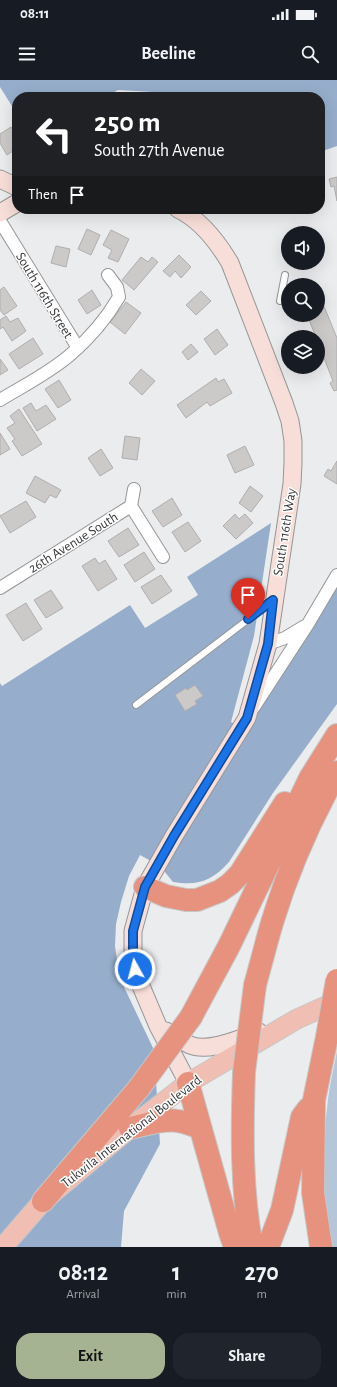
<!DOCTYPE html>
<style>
:root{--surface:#171b24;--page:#20242c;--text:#f1f3f6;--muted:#9ea1a6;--accent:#a6b392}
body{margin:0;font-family:"Alegreya Sans",sans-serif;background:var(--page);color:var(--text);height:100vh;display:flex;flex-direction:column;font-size:15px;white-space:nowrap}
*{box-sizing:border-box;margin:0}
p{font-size:13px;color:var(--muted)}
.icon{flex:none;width:22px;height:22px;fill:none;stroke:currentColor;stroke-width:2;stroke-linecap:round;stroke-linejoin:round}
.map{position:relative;height:1167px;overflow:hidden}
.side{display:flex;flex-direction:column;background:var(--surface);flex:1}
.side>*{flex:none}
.banner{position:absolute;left:12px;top:12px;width:313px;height:122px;border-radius:16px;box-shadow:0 4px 16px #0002;background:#202124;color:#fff;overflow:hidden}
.fabs{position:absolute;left:281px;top:146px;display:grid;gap:8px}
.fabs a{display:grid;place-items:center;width:44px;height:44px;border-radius:50%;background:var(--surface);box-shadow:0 4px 16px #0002;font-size:20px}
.pin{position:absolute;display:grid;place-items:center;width:34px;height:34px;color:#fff;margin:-41px -17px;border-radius:50% 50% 50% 0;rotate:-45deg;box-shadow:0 0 4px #0007}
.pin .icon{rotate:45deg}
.me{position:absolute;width:44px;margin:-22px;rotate:353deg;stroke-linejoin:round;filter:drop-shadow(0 0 3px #0008)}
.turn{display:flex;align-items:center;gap:14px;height:84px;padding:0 16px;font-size:18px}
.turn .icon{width:52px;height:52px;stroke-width:2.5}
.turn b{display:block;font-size:28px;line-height:34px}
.then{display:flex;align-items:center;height:38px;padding:0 16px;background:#0003;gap:8px;font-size:15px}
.eta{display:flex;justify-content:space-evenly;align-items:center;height:68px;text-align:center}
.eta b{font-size:24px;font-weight:700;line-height:28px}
.cta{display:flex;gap:8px;margin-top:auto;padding:8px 16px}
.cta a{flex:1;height:46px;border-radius:16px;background:var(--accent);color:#111;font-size:16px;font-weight:700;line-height:46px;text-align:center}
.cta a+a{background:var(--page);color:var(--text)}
.status{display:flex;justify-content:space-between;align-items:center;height:28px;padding:0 20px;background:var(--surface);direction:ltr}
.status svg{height:11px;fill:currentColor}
header{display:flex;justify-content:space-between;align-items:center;height:52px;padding:0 16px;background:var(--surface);font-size:18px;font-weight:700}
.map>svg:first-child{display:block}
.green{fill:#b6c6d9}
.forest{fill:#96aecb}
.building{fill:#cccac9;stroke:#b0aeae}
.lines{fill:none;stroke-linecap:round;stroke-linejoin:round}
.lane-casing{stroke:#959698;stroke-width:8}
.street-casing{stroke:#959698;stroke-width:14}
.secondary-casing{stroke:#959698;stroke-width:19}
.primary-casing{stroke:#c7c7c7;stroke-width:21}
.highway-casing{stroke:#c7c7c7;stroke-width:24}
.lane{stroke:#fff;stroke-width:6}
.street{stroke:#fff;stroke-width:12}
.secondary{stroke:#f8ded8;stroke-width:17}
.primary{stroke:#f0beb2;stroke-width:19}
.highway{stroke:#e6927e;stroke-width:22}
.highway-bridge-casing{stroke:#c7c7c7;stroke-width:24;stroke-linecap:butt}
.highway-bridge{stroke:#e6927e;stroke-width:22}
.route-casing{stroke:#114b97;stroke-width:10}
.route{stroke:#1a73e8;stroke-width:7}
.labels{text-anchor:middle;stroke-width:3;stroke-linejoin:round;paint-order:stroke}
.street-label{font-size:14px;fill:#373738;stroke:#fff}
</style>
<div class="status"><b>08:11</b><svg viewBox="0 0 49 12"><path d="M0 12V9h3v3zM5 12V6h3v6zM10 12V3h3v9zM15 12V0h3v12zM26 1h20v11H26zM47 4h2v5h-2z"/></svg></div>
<header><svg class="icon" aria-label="menu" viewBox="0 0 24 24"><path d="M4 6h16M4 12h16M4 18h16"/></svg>Beeline<svg class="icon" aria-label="search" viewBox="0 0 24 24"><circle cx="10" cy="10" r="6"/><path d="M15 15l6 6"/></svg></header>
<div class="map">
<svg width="337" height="1167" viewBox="0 0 337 1167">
<rect width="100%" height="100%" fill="#ebecee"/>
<path class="green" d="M337,971V1167H332C322,1119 322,1068 328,1019C330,1003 334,987 337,971Z"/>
<path class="forest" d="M0,0H337V66L320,72V17H161L153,12L118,10L105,17H17V34L0,7Z
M271,443L254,556L231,642L245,650L337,503V624L273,713L229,782C212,801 198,806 173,802L160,786L140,775L129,796L121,822L116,844L115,866L118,887L124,907L154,970L160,1064L124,1131L121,1167H0V603L2,606L130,525L145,548L198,515L187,497Z"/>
<path class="building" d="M11,47L17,57V68L7,75L0,63V54Z
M337,97V121L334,106L331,107L329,99Z
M87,149L100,155L91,175L78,169Z
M111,150L129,159L118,182L108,178L112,170L103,165Z
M56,166L70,169L66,187L51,183Z
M179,175L191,187L181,198L175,191L170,197L163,191Z
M141,177L148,182L152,177L158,182L134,210L122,200Z
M4,207L17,226L4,235L0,230V210Z
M92,210L101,225L87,234L78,220Z
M201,211L211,221L196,235L186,225Z
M318,212L337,258V310L334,311L330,303L333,301L318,263V257H316L307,235H318Z
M126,222L141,233L125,254L110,242Z
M6,236L10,242L18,238L26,251L12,261L3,247L0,249V240Z
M217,249L228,265L215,275L204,259Z
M33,258L43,274L19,289L9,274Z
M191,264L198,272L188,280L182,272Z
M0,279L8,290L0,295Z
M141,289L155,301L142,315L129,303Z
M216,298L218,302L224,299L232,313L210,326L207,322L186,338L177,325Z
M59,300L71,320L58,328L45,309Z
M31,323L36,331L46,325L56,339L37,351L23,328Z
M19,329L42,364L22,376L12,361L15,359L7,348L15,343L10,336Z
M0,353L10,369L0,375Z
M125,356L140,358L137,380L122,378Z
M245,366L254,385L235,393L227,375Z
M101,369L113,388L100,396L88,378Z
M337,381V404L324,396L328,389L331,391Z
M35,396L61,410L56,418L50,415L45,423L26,413Z
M250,406L263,416L251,432L239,423Z
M172,418L182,435L163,447L152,431Z
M26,421L36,437L10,453L0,436Z
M235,434L239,439L245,434L253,443L236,459L223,446Z
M188,442L201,461L185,472L172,452Z
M128,448L139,465L119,477L108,461Z
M144,472L155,489L135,502L124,485Z
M95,478L99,484L105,480L117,499L98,511L82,486Z
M161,495L172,511L152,524L141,507Z
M51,510L63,528L46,538L34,520Z
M26,523L42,549L23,561L6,535Z
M195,605L203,616L195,621L197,624L185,631L175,615L186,608L187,610Z"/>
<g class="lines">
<defs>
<path id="lane" d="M280,221L285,195
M136,625L271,522"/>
<path id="street" d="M0,141L78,268
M0,320C23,306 49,293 70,275C90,258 106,239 119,217L117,207L108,195
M131,426L163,477
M0,508L131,426L134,409
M268,564L285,558L305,546
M254,627L308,544L337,495"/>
<path id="secondary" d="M0,99L17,107
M178,129C201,140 217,161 230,183L284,323L290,341L293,361V383L292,404L268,564L247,638L174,756L145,807L133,851V870L135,889L141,906L158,946L188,1003
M0,133L17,123
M166,951C174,955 182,961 190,965C209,973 240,958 259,952"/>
<path id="primary" d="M3,1167L43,1121L130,1048L188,1003L297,939L337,921"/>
<path id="highway" d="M145,807L166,816L186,820H197L220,811L230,804L240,794L285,723
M255,905C261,884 266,863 272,843C288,790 310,740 337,692
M191,937L229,866L310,698L337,655
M244,992C242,1050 241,1110 252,1167
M188,1003L230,1153L235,1167
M130,1048C145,1045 163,1038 178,1041C186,1042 193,1045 200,1048
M43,1121L139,1008
M268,1167L282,1130L302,1037L308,1029
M321,1167L313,1113L314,1020L327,957"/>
</defs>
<use href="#lane" class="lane-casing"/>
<use href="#street" class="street-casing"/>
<use href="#secondary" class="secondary-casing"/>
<use href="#primary" class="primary-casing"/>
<use href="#highway" class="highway-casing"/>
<use href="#lane" class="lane"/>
<use href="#street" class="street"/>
<use href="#secondary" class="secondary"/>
<use href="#primary" class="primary"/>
<use href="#highway" class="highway"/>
<defs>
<path id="highway-bridge" d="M327,957L337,900
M244,992L255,905
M139,1008L191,937"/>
</defs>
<use href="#highway-bridge" class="highway-bridge-casing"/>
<use href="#highway-bridge" class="highway-bridge"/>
</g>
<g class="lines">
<defs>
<path id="route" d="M135,889L133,870V851L145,807L174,756L247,638L268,564L273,520L248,539"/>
</defs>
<use href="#route" class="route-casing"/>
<use href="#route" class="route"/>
</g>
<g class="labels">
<g class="street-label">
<text transform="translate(45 215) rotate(59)" y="5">South 116th Street</text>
<text transform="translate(284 452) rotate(-81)" y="5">South 116th Way</text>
<text transform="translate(73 462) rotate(-32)" y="5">26th Avenue South</text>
<text transform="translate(131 1051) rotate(-38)" y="5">Tukwila International Boulevard</text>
</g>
</g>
</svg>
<div class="fabs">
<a><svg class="icon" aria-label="sound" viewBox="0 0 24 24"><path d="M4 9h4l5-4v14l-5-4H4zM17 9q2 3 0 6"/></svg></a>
<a><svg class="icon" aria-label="search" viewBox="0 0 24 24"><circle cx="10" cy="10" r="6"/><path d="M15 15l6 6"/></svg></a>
<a><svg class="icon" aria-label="layers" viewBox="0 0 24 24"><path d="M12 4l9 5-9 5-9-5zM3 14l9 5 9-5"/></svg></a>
</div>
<div class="pin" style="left:248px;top:539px;background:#d93025"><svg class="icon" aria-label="arrive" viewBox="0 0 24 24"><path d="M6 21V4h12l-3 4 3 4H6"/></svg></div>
<svg class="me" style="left:135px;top:889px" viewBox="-20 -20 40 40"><circle r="17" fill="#1a73e8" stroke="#fff" stroke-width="3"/><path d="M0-11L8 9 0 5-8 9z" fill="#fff"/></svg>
<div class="banner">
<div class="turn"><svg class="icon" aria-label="left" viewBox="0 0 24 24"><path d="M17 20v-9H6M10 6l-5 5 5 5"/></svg><div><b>250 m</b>South 27th Avenue</div></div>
<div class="then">Then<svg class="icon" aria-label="arrive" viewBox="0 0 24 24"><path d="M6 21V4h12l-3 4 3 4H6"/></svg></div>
</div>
</div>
<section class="side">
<div class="eta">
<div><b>08:12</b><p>Arrival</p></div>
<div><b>1</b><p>min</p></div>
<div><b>270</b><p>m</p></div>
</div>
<div class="cta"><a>Exit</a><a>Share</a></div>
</section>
